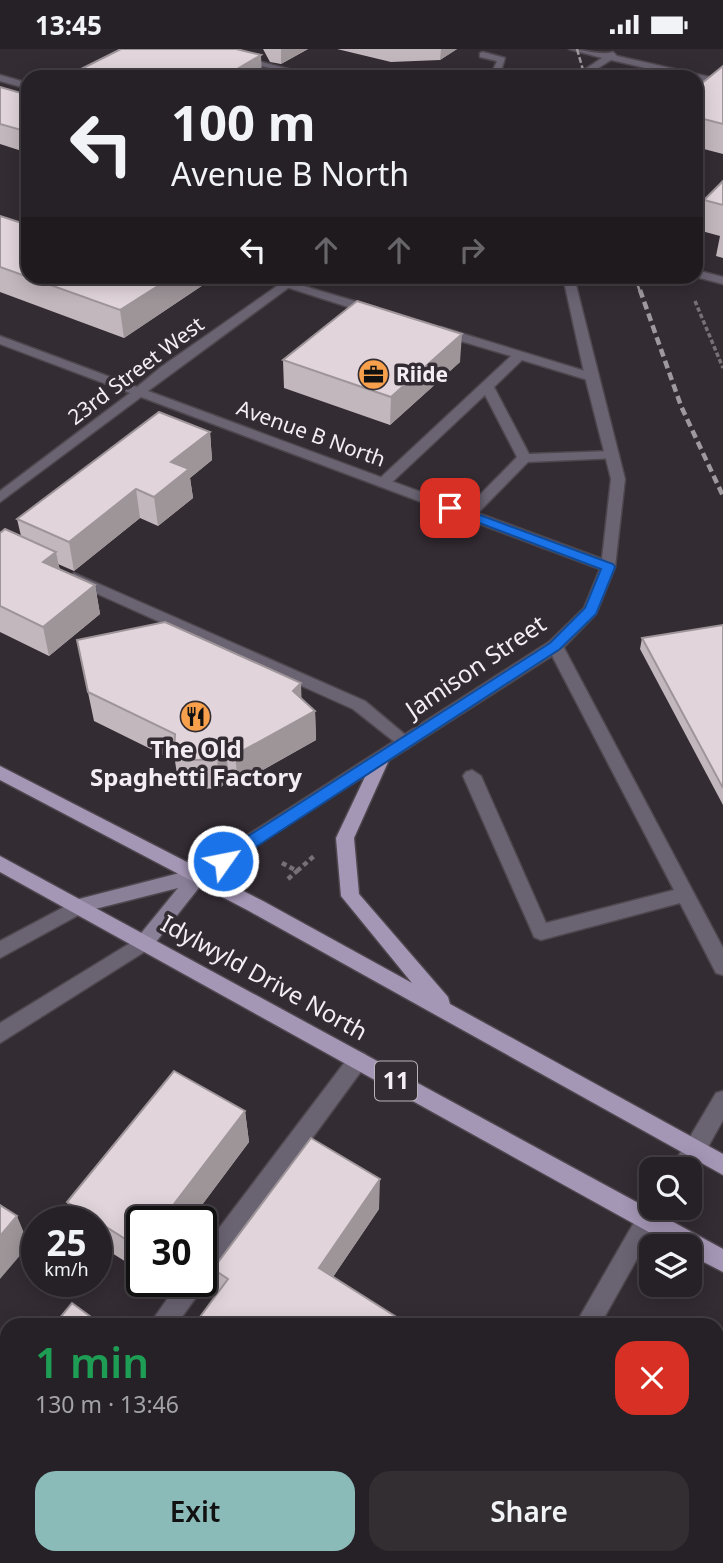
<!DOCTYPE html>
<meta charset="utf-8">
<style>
:root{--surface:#262126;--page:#322e32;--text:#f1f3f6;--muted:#a4a3a7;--line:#423e43;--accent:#8bbbb9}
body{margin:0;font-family:"Noto Sans",sans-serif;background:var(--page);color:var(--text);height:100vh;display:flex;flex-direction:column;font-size:26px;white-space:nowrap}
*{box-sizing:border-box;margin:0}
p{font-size:23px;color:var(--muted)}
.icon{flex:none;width:38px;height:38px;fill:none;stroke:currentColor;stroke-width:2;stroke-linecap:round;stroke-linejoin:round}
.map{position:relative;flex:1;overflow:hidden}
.details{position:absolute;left:0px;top:1269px;width:724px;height:247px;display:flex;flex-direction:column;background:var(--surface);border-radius:21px 21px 0 0;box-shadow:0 4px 18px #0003,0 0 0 2px var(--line)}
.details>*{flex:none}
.guide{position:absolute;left:21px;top:21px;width:682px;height:214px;border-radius:21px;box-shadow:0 4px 18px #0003,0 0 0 2px var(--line);background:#262126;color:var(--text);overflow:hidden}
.controls{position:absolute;left:639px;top:1108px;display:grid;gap:14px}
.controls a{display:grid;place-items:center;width:63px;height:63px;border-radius:14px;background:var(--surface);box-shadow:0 4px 18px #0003,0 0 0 2px var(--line);font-size:35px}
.speed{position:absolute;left:21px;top:1157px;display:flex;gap:14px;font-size:35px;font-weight:700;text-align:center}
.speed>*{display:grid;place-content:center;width:91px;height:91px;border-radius:50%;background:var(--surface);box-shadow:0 4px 18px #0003,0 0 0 2px var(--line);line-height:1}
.speed small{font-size:18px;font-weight:400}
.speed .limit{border:4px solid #111;border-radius:10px;background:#fff;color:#111}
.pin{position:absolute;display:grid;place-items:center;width:60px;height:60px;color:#fff;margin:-30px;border-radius:14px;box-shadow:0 4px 10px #0006}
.me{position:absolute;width:77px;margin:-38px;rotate:57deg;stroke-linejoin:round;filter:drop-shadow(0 0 5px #0008)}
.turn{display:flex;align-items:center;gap:24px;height:147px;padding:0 35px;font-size:32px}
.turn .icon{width:91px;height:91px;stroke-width:2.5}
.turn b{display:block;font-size:49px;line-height:60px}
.lanes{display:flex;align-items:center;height:66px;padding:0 35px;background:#0003;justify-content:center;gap:35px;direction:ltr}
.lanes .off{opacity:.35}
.round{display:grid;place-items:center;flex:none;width:74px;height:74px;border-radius:21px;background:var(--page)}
.overview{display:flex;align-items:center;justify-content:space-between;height:119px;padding:0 35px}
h1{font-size:42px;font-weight:600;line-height:52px;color:#1e9e55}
.primary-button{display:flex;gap:14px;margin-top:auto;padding:14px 35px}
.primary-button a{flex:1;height:80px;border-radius:21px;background:var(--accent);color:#111;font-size:28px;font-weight:600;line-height:80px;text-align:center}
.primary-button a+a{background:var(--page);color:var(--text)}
.status{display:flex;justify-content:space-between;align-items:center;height:49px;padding:0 35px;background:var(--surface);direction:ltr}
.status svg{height:19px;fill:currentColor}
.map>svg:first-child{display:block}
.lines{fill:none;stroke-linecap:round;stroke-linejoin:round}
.service-casing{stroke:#4e474e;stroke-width:3}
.minor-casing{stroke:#4e474e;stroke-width:3}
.tertiary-casing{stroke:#4e474e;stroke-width:3}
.secondary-casing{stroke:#4e474e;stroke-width:3}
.primary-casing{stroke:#4e474e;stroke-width:3}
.path-far1{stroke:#767077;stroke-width:3.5;stroke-dasharray:4.5 2.5;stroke-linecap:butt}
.path{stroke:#767077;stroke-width:4.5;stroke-dasharray:5 3.5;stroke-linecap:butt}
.service{fill:#6a6372;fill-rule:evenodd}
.minor{fill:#6a6372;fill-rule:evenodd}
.tertiary{fill:#6a6372;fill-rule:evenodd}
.secondary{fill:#8a8098;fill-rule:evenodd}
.primary{fill:#a496b5;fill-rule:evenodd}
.rail-far1{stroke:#9e999f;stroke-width:2.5;stroke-dasharray:6 2.5;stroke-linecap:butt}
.rail{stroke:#9e999f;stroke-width:4.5;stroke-dasharray:8 4.5;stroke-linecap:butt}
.wall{fill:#c2b7bc}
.shaded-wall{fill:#9e9599}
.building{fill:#e1d5db;stroke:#9e9599;stroke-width:2}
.route{fill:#1a73e8;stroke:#114b97;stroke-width:2}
.labels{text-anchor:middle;stroke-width:7;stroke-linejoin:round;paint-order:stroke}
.far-street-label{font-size:21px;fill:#f2eef3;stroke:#332c33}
.far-poi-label{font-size:21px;font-weight:bold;fill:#f2eef3;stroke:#332c33;text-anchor:start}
.shield{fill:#332c33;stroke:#b9b4b9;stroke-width:2}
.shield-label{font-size:23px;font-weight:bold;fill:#f2eef3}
.street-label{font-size:24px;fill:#f2eef3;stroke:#332c33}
.poi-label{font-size:24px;font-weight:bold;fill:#f2eef3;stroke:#332c33}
</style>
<div class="status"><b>13:45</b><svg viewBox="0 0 49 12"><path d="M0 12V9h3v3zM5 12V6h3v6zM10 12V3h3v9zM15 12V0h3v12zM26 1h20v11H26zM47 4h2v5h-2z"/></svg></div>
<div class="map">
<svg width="723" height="1514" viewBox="0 0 723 1514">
<rect width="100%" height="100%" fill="#332c33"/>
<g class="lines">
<defs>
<path id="service" d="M197,0H212L319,28H303Z
M483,3L505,9L500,25L484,28L493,21L497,12L480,8V4Z
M287,232L378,259L380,262L370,265L283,237L281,235Z
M441,278L595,325V331L591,332L522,311L494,338L529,405L612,402L619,406L617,409L528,413L473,469H463V463L517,408L485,346L388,437H378V431L511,307L437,285L435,282Z
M74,524L365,652L415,694L407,700L401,698L353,660L69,532L67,529Z
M555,592L563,597L723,899V926L716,924L680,854L541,891L534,888L532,883L463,727L466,723L472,721L481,727L546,874L674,841L547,597Z
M358,1002L365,1005L368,1011L365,1017L209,1230L205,1231L202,1240L176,1276H149L180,1232H201V1203L351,1005Z
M723,1042V1071L703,1107L695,1110L687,1107L684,1100L687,1093L716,1044Z
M7,1471V1503L0,1506V1474Z
M380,1508H412L414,1514H382Z"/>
<path id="minor" d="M569,0C583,0 600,7 613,3L617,7L723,31V37L696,31V28H684L611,11L584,28H573L602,9Z
M0,26L28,34V40L0,32Z
M696,221L723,228V235L696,228Z
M290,228H303L148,342L602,510L611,430L585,328L563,228H574L625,430L615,518L596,565L561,601L199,833L193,831L190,826L193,821L549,593L584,559L600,520L141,348L0,453V442L130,344L0,295V287L137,338L161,318Z"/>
<path id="tertiary" d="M79,850L86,852L88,857L86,862L0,909V892Z
M145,885L152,888L155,893L152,898L0,994V974Z
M695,1090L703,1093L706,1100L690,1126V1120H670L687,1093Z
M651,1149V1158H666L600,1276H575L647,1151Z
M445,1508H472L470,1514H443Z"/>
<path id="secondary" d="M199,819L205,821L208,826L205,831L152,898L145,901L138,898L135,893L138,888L178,839L79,864L72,862L70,857L72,852L79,850Z"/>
<path id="primary" d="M381,705L389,711L354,789L359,845L448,948L450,955L723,1105V1126L249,862L0,731V717L263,852L412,934L341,847L336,789L373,711Z
M0,807L723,1200V1223L690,1206V1197H674L0,823Z"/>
</defs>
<use href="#service" class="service-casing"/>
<use href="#minor" class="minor-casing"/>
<use href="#tertiary" class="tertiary-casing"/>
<use href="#secondary" class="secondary-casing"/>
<use href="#primary" class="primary-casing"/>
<path class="path-far1" d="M695,252L723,319"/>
<path class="path" d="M282,814L297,822L314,807
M288,830L297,822"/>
<use href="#service" class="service"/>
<use href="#minor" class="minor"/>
<use href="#tertiary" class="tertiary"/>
<use href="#secondary" class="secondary"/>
<use href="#primary" class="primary"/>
<path class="rail-far1" d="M577,0L585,28
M635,228L640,243"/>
<path class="rail" d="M640,241L681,357L723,447"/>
</g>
<path class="wall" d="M263,0H308L281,15L270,13Z
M337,0H457L440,11L391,13Z
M723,17V105L696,98V39Z
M0,38L28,46V104L0,95Z
M723,132V209L716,207L720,187L698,181L704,151Z
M0,167L28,228H215L124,289L0,243Z
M283,311L460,313L390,376L284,339Z
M210,383L212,411L190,429L193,449L158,477L140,469L74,522L58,515L60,520L95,536L100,565L49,607L0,583V484L21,487L17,470Z
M723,576V756L640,600L642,589Z
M77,591L302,650L315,662L316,691L238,735L229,730L220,739L200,740L178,732L175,712L94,672Z
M245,1062L249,1093L190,1172H142V1223L96,1194V1172H74L67,1153Z
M379,1160L333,1228L218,1244L213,1220Z
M7,1335V1421L0,1415V1343Z"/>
<path class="shaded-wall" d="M281,0H308L281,15Z
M441,0H457L440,11Z
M261,6L262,27L260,28H232V23Z
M172,228H215L124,289L120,261Z
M462,285L460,313L390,376L391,348Z
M210,383L212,411L190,429L193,449L158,477L154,448L171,413Z
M136,440L140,469L74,522L69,493Z
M56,503L62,532L43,513Z
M95,536L100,565L49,607L43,578Z
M301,634L302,663L293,642Z
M315,662L316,691L238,735L235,706Z
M226,701L229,730L220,739L217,710Z
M245,1062L249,1093L190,1172H161Z
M380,1130L379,1160L320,1247L319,1219Z
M17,1167L29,1196L0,1230V1187Z"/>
<path class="building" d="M121,0H236L261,6L232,23L252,28H65Z
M723,17V75L696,68V39Z
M0,38L28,46V83L0,75Z
M723,132V156L704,151Z
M0,167L28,176V228H172L120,261L0,218Z
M357,252L462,285L391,348L283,311Z
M159,363L210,383L171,413L189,420L154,448L136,440L69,493L17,470Z
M5,480L56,503L43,513L95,536L43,578L0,557V484Z
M165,573L301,634L293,642L315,662L235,706L226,701L217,710L196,711L174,703L175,685L88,643L77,591Z
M723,576V739L642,589Z
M174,1022L245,1062L161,1172H142L141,1200L67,1153Z
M311,1089L380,1130L319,1219L409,1276H194L228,1230L213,1220Z
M0,1156L17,1167L0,1187Z
M72,1254L102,1276H54Z
M7,1335V1409L0,1403V1343Z
M7,1499V1508H333L330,1514H0V1508Z"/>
<path class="route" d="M450,455L613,515L615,518L596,565L560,600L228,816H217L214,812L217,807L550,594L585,559L601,520L445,461V456Z"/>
<defs>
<symbol id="office-disc" viewBox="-11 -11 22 22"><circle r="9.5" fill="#f8a04b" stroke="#332c33"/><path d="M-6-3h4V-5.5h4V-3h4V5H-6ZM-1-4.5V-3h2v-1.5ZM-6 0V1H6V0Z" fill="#111"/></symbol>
<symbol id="restaurant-disc" viewBox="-11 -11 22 22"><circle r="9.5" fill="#f8a04b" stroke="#332c33"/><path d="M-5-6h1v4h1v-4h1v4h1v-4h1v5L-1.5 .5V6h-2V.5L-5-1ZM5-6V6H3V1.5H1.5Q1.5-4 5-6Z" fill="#111"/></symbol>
</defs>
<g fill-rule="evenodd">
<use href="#office-disc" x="356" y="308" width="35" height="35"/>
<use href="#restaurant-disc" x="178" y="650" width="35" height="35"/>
</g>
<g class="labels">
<g class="far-street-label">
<text transform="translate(136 322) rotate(-37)" y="7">23rd Street West</text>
<text transform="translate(311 385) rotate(20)" y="7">Avenue B North</text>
</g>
<g class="far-poi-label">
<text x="396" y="333">Riide</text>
</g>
<rect class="shield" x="375" y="1012.5" width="42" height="39" rx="5"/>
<g class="shield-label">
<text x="396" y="1040">11</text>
</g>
<g class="street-label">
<text transform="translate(476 618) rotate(-34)" y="8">Jamison Street</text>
<text transform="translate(264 929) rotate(29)" y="8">Idylwyld Drive North</text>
</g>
<g class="poi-label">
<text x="196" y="709">The Old<tspan x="196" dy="28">Spaghetti Factory</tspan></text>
</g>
</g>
</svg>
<div class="controls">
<a><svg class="icon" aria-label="search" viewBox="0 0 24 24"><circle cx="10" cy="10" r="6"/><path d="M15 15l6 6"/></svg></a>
<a><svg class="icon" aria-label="layers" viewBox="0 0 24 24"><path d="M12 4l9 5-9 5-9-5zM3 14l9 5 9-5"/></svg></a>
</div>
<div class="speed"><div>25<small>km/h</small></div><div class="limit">30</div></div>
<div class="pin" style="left:450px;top:459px;background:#d93025"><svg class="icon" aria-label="arrive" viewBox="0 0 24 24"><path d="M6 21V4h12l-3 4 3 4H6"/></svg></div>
<svg class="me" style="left:223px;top:812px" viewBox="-20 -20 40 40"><circle r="17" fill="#1a73e8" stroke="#fff" stroke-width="3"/><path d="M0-11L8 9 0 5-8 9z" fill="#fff"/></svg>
<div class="guide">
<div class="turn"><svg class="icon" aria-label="left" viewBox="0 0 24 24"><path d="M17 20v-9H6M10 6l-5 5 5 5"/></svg><div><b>100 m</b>Avenue B North</div></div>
<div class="lanes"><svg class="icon" aria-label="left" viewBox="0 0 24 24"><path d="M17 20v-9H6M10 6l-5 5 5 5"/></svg><svg class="icon off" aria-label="ahead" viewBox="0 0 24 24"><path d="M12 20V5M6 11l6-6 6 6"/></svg><svg class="icon off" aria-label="ahead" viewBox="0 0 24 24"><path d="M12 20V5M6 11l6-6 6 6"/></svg><svg class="icon off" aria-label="right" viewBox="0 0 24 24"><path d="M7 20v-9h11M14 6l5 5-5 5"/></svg></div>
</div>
<section class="details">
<div class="overview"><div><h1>1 min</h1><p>130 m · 13:46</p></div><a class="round" style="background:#d93025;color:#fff"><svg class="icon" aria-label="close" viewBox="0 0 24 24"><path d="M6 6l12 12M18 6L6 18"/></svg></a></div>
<div class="primary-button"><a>Exit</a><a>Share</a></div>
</section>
</div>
